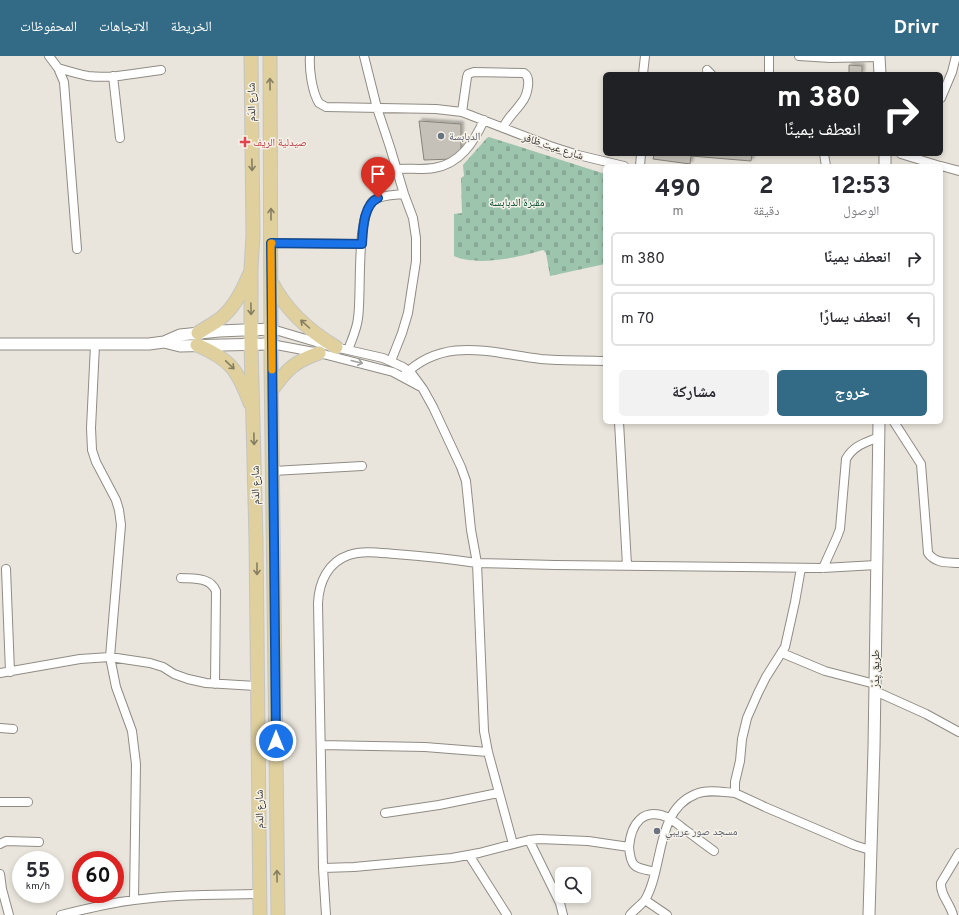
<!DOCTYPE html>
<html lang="ar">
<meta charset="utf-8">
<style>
:root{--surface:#fff;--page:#f2f2f3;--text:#2b2b33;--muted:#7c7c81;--line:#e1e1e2;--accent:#336a85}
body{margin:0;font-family:Overpass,"Noto Naskh Arabic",sans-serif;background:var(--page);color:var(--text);direction:rtl;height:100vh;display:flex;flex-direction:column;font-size:15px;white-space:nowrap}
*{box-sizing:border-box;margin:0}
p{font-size:13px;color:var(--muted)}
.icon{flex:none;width:22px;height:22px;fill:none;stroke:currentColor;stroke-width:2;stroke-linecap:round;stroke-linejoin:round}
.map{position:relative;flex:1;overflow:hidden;direction:ltr}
.details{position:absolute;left:603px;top:108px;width:340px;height:260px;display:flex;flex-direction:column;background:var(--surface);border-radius:6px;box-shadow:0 2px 6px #0003;direction:rtl}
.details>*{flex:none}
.top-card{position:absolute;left:603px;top:16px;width:340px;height:84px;border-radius:6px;box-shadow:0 2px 6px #0003;direction:rtl;background:#202124;color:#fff;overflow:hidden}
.fabs{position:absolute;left:555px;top:811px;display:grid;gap:8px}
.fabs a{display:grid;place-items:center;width:36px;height:36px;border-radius:6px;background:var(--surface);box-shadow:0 2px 6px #0003;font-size:20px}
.speed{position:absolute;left:12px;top:795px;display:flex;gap:8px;font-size:20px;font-weight:700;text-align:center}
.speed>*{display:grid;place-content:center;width:52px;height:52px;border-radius:50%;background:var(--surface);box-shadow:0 2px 6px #0003;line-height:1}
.speed small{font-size:10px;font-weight:400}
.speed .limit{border:6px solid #d22;background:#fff;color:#111}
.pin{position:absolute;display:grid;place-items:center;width:34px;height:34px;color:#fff;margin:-41px -17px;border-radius:50% 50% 50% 0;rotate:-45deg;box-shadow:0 0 4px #0007}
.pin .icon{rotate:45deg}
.me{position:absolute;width:44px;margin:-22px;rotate:0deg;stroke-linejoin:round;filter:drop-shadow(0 0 3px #0008)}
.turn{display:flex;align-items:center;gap:14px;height:84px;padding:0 16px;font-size:18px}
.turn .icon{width:52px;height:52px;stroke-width:2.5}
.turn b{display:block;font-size:28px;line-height:34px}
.eta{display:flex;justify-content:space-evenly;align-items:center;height:68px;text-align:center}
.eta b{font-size:24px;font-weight:700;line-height:28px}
.button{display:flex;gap:8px;margin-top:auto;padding:8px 16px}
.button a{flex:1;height:46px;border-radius:6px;background:var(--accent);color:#fff;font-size:16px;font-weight:700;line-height:46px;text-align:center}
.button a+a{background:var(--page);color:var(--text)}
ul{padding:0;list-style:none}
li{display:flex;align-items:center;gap:12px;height:54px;margin:0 8px 6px;padding:0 8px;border:2px solid var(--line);border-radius:6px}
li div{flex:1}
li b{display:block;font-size:15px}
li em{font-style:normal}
header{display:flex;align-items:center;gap:24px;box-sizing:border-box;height:56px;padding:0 20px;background:var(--accent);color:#fff}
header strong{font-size:19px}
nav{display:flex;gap:22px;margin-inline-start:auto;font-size:14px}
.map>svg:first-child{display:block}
.cemetery{fill:url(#cemetery-stones)}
.building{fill:#c5c1b8;stroke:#87837b;filter:url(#shadow)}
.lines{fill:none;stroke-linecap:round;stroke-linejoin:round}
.minor-casing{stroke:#908c84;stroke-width:10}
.tertiary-casing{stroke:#908c84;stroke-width:13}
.primary-casing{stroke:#c4c4c3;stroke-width:15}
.minor{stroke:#fff;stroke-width:8}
.tertiary{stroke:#fff;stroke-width:11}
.primary{stroke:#dfd09d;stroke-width:13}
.oneway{stroke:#867e62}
.oneway2{stroke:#a0a09e}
.route-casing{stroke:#114b97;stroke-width:10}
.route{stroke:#1a73e8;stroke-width:7}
.slow{stroke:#f59e0b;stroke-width:7}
.worship-dot{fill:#6b7280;stroke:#f6f2e9;stroke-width:1.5}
.health-dot{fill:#e0444e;stroke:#f6f2e9;stroke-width:1.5}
.labels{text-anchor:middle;stroke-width:3;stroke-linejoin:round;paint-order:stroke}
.street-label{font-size:11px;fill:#2c2b27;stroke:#f6f2e9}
.worship-label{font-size:11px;fill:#5b616d;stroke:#f6f2e9;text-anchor:start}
.health-label{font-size:11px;fill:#be3a42;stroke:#f6f2e9;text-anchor:start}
.park-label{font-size:11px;fill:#00472b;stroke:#f6f2e9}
</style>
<header>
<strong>Drivr</strong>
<nav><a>الخريطة</a><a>الاتجاهات</a><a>المحفوظات</a></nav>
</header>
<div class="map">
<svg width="959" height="859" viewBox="0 0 959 859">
<defs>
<pattern id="cemetery-stones" width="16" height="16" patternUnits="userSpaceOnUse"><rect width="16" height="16" fill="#9dc5ae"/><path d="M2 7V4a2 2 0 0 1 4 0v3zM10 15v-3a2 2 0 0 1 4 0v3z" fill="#87a996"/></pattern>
<filter id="shadow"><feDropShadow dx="2.5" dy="-2.5" stdDeviation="1" flood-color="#0004"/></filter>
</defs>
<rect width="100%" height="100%" fill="#e9e5dc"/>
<path class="cemetery" d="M489,81L605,118V208L550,220L546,197L543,194C520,201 477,211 454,200V158L462,157L461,122L464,120L463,109L487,82Z"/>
<path class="building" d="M849,9L862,10V18H849Z
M419,65L461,68V93L453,103L424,104Z
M654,98H752L751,105L691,100L690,108L653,103Z"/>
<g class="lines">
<defs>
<path id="minor" d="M49,0L58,12L64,26L77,193
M310,0C309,13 312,36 319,47L326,51L436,53L462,56L550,90L578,99L624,110
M364,0L377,52L390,91L404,138L413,162L416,182V205L408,257L402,277L391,305
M769,0V18
M799,0L830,2L879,1
M58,12C68,15 78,18 88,20C112,23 137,17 161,14
M707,14L711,18
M643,18L645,0
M113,20L120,82
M941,42L952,16L956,0
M462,56L467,21L468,18L474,16L524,17C532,22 527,40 522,46C516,55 507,62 503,72
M824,98L826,110
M901,98L940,110
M640,110L641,98
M941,110L959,115
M397,113C409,112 422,114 434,112C460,108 474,86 484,64
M271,187L362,188
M272,273L326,289L383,302L403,311L412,318L423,333L433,351L461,411L466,425L471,474L477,507L555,509L823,512L876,509
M271,288L319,297L393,316L421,331
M95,289L91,372L92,394L96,406L116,444L119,454L121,469L110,601L116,631L132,675L136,708L134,844
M348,294C352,283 357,273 358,262C362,237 355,160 374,144C381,139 395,139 404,138
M403,320C444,279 490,297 541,303C562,305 584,304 605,305
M619,366L627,509
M894,366L921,408L928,497C936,508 947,506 959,507
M273,415L362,410
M801,512L795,546L785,591L766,621L758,637L747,662L742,683L740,705L735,726V737L765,751L854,789L870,794
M823,512L837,481L840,473L846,403C854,389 865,387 879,381
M6,513L10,616
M181,522C195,523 210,521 216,535L215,628
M782,597L825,615L875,628
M0,617L80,603L110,601L150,607L163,611L174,618L188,623L206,627L257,630
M875,635L926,658L959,676
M0,672L13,673
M321,689L425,691L488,696
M0,746H28
M385,757L439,749L498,737
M529,784L560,847L563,859
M0,788L6,785L39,786
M629,791C631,813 635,811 655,816
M469,799L507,859
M323,812L354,811L452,802L479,797L529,784L539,783L588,785L629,791C631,768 643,750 669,762C674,765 679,769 684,773C694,780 704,788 714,795
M0,818L2,833L9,859
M645,844L667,859
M61,859C85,853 109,847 134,844C175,838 218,839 260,838
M326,859L323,812L318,547C319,526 328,506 349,499C363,494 381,497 395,498C422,500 450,503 477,507L484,675L488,696L513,788
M630,859C634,854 641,849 645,844C664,812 655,754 696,738C707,733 723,736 735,737
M953,859C950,847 940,839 941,827L959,797"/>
<path id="tertiary" d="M879,0L880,18
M885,98V110
M164,286L180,290L271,288
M0,288H149L164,286L180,279L219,275L272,273
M869,859L874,692L879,366"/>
<path id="primary" d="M251,0L253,179L251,213V288L256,483L260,859
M270,0L271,306L278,859
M271,225C285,253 309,275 336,291
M198,277C204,273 211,269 217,265C233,254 242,236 249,219
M197,289C231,304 237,313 250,347
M272,334C287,313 294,306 319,297"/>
</defs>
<use href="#minor" class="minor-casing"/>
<use href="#tertiary" class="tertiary-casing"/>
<use href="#primary" class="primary-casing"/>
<use href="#minor" class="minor"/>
<use href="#tertiary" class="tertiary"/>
<use href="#primary" class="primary"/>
</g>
<defs><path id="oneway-shaft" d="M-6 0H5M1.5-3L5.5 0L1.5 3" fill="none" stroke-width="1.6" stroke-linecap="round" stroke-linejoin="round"/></defs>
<g class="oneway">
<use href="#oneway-shaft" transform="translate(270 28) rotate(-91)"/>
<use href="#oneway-shaft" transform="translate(252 109) rotate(89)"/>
<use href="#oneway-shaft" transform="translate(271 158) rotate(-90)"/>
<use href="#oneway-shaft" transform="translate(251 253) rotate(89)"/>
<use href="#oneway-shaft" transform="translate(305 268) rotate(-138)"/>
<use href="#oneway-shaft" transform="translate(230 309) rotate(44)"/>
<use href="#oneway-shaft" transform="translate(254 383) rotate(89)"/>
<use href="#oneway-shaft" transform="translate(257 513) rotate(90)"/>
<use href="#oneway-shaft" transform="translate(277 820) rotate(-91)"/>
</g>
<use class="oneway2" href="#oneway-shaft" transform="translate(357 306) rotate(14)"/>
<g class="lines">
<defs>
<path id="route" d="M276,685L271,187L362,188C363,174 363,149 378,142"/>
</defs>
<use href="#route" class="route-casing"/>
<use href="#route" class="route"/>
<path class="slow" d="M272,314L271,187H272"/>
</g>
<g class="worship-dot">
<circle cx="441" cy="80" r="4"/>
<circle cx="657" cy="775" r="4"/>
</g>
<path class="health-dot" d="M243 80h4v4h4v4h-4v4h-4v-4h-4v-4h4z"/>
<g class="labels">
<g class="street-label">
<text transform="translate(251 46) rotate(-91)" y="4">شارع الدَم</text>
<text transform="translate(553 90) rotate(18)" y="4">شارع عيت ظافر</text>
<text transform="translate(255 429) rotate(-91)" y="4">شارع الدَم</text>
<text transform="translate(875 613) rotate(-90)" y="4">طريق يِدِّرْ</text>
<text transform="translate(259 753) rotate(-91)" y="4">شارع الدَم</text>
</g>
<g class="worship-label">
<text x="449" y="84">الدبابسة</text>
<text x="665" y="779">مسجد صور عريبي</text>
</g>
<g class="health-label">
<text x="253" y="90">صيدلية الريف</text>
</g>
<g class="park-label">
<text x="517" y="150">مقبرة الدبابسة</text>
</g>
</g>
</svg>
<div class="fabs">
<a><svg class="icon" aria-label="search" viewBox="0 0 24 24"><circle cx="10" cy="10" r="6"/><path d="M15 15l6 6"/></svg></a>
</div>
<div class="speed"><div>55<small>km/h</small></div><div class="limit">60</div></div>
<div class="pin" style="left:378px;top:142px;background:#d93025"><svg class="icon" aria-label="arrive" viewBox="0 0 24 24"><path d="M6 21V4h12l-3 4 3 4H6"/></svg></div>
<svg class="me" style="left:276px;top:685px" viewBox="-20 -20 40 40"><circle r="17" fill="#1a73e8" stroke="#fff" stroke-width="3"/><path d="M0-11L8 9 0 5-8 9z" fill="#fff"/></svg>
<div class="top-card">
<div class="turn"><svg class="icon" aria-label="right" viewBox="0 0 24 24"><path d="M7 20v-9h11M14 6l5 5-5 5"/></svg><div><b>380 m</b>انعطف يمينًا</div></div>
</div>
<section class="details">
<div class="eta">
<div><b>12:53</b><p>الوصول</p></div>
<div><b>2</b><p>دقيقة</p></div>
<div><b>490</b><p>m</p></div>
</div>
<ul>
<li><svg class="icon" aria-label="right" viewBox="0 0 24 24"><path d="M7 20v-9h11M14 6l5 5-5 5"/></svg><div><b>انعطف يمينًا</b></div><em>380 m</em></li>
<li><svg class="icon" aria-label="left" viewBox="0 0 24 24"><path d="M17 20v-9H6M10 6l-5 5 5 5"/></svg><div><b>انعطف يسارًا</b></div><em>70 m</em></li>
</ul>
<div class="button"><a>خروج</a><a>مشاركة</a></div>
</section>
</div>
